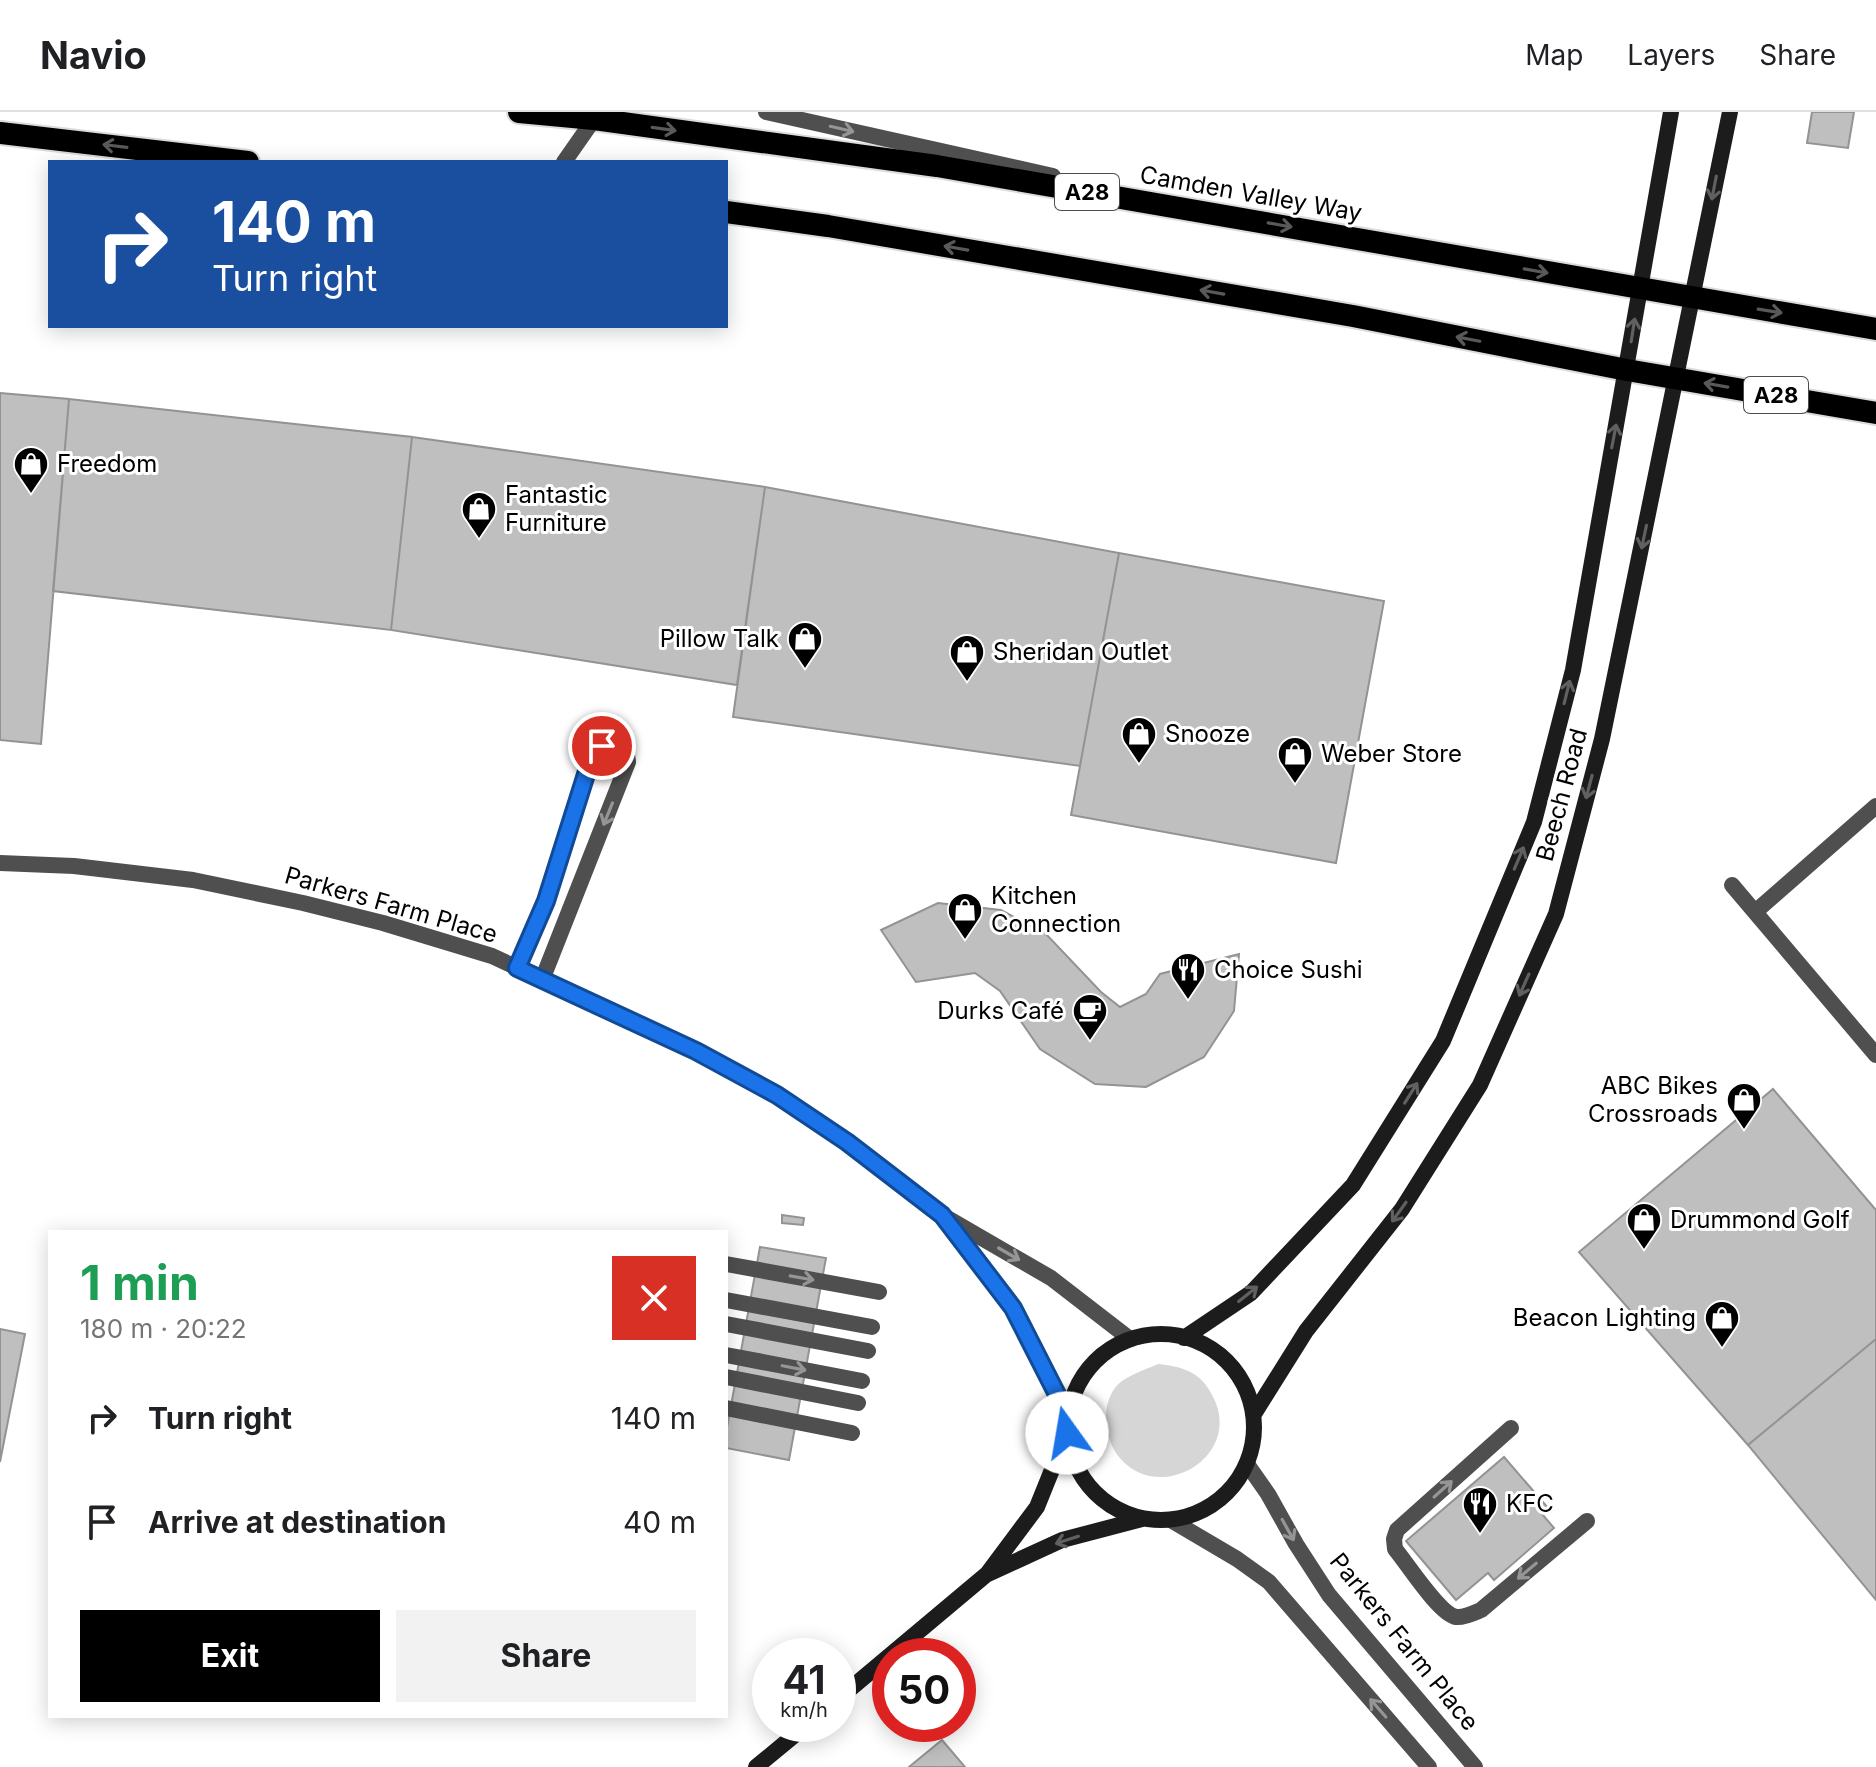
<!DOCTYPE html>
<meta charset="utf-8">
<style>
:root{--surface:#fff;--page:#f2f2f2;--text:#202124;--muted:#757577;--line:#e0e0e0;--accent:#000}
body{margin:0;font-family:Inter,sans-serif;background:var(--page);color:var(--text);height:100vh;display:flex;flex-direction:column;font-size:30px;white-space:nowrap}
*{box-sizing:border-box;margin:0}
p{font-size:26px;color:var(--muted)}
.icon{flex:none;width:44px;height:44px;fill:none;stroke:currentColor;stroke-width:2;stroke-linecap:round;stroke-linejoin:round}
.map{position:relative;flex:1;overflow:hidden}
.side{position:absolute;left:48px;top:1118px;width:680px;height:488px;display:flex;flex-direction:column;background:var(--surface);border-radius:0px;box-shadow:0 4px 20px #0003}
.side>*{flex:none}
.guide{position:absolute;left:48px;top:48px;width:680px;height:168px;border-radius:0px;box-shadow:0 4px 20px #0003;background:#1a4fa0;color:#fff;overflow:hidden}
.speed{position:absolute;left:752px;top:1526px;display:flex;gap:16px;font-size:40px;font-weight:700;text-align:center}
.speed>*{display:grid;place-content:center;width:104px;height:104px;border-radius:50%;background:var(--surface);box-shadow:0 4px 20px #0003;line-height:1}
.speed small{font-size:20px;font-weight:400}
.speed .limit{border:12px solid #d22;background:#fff;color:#111}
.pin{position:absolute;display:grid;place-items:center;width:68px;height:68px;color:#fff;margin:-34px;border:4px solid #fff;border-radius:50%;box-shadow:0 2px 8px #0007}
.me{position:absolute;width:88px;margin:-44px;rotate:347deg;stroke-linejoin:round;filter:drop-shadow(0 0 6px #0008)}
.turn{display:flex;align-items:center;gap:28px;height:168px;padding:0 32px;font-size:36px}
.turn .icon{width:104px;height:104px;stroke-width:2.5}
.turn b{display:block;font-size:56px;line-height:68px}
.round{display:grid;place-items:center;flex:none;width:84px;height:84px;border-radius:0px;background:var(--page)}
.overview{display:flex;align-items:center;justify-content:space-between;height:136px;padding:0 32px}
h1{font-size:48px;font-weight:700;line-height:60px;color:#1e9e55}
.action{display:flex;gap:16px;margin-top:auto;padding:16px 32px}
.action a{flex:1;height:92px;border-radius:0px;background:var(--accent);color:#fff;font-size:32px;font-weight:700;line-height:92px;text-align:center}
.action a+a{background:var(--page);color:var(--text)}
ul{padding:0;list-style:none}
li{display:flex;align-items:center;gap:24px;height:104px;padding:0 32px}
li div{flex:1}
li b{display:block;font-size:30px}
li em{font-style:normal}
header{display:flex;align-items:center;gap:48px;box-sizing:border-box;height:112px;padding:0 40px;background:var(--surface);border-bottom:2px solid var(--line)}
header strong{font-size:38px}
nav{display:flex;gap:44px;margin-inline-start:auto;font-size:28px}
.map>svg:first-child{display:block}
.green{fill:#d6d6d6}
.building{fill:#bfbfbf;stroke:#939393;stroke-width:2}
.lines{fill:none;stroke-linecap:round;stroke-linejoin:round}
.trunk-casing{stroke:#dbdbdb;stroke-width:26}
.service{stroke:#4f4f4f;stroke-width:16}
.minor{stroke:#4f4f4f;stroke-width:16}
.secondary{stroke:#1c1c1c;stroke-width:16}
.trunk{stroke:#000;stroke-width:22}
.oneway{stroke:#595959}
.oneway2{stroke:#959595}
.oneway3{stroke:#606060}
.route-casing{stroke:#114b97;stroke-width:20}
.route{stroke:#1a73e8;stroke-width:14}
.labels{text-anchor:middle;stroke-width:6;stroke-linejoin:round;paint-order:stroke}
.shield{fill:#fff;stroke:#4c4c4c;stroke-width:2}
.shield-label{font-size:22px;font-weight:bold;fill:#000}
.street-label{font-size:24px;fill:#000;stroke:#fff}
.poi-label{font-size:24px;fill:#000;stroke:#fff;text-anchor:start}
</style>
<header>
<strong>Navio</strong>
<nav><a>Map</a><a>Layers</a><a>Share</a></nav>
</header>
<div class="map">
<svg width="1876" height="1655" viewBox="0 0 1876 1655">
<rect width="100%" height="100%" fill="#fff"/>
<path class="green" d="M1158,1252C1186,1255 1203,1261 1215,1289C1240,1347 1158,1393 1119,1345C1105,1327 1100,1296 1115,1276C1124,1264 1145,1258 1158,1252Z"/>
<path class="building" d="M1812,0H1854L1848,36L1807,31Z
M0,281L69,287L41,632L0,628Z
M69,287L412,325L391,518L53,479Z
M412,325L765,375L737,573L391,518Z
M765,375L1119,441L1080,654L733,605Z
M1119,441L1384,489L1336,751L1071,703Z
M938,791L1001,798L1046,822L1101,880L1120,895L1146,882L1160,862L1239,842L1234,899L1204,945L1146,975L1095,972L1040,937L1000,879L975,861L916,870L881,818Z
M1773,977L1876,1098V1227L1748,1333L1579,1140Z
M782,1103L804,1106L803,1113L782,1111Z
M760,1135L826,1146L789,1348L726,1336V1321Z
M0,1217L25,1222L0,1350Z
M1876,1227V1488L1748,1333Z
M1504,1345L1549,1397L1542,1402L1554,1416L1494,1468L1488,1461L1456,1488L1406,1429Z
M942,1628L965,1655H909Z"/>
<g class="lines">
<defs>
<path id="trunk" d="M519,0L594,7L937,54L1876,217
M0,21L248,50
M726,100L828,114L1353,204L1627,258L1876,301"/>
</defs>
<use href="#trunk" class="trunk-casing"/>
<path class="service" d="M766,0L1053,64
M564,50L599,0
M1732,773L1876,943
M1755,800L1876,694
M517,856L546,789L594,637C606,633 616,638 627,643L628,650L542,868
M726,1152L879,1180
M726,1188L872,1215
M726,1212L868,1239
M726,1243L862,1269
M726,1265L858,1291
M726,1296L852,1321
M1511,1316L1397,1418L1394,1427L1395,1437C1407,1451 1439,1502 1456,1505C1464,1506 1474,1501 1481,1498L1587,1409"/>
<path class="minor" d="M0,751L74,754L193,768L303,791L383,811L492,844L696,939L777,983L847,1030L942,1103L1051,1166L1130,1227
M948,1111L1013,1196L1067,1302
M1247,1352L1268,1382L1296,1432L1329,1483L1475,1655
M1171,1408L1237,1447L1269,1470L1429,1655"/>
<path class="secondary" d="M1068 1315a93 93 0 1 1 186 0a93 93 0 1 1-186 0Z
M1184,1226L1251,1181L1353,1073L1443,929L1534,710L1573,558L1671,0
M1254,1302L1306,1219L1402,1097L1480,973L1556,802L1602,627L1730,0
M988,1462L1062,1428L1142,1407
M838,1587L987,1462L1037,1395L1066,1323
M756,1655L808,1612"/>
<use href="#trunk" class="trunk"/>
</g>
<defs><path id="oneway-shaft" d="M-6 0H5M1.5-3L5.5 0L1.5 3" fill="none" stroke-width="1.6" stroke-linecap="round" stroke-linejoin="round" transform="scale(2)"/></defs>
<g class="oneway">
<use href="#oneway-shaft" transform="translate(664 17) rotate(8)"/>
<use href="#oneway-shaft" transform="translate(115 34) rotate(-173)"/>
<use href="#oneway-shaft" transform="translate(1280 113) rotate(10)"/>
<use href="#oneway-shaft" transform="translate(956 136) rotate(-170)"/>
<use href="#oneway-shaft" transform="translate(1536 159) rotate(10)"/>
<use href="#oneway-shaft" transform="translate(1212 180) rotate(-170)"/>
<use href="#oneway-shaft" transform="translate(1770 199) rotate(9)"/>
<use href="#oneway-shaft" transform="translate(1468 227) rotate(-169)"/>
<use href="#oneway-shaft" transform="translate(1716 273) rotate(-170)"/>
</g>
<g class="oneway2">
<use href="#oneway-shaft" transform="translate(842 17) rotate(13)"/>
<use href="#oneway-shaft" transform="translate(608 702) rotate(112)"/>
<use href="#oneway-shaft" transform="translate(1009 1142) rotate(30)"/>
<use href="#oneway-shaft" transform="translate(802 1166) rotate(10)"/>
<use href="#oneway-shaft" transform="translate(794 1256) rotate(11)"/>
<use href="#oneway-shaft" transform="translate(1443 1377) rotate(-42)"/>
<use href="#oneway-shaft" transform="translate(1288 1418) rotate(61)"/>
<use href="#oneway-shaft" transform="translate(1527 1459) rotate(140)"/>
<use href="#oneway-shaft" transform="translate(1378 1596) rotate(-131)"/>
</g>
<g class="oneway3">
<use href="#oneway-shaft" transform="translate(1714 76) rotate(101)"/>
<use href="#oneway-shaft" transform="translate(1633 218) rotate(-81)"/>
<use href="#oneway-shaft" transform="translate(1614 324) rotate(-79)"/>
<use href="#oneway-shaft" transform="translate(1644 425) rotate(102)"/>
<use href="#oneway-shaft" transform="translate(1567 580) rotate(-76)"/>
<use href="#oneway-shaft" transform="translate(1589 675) rotate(105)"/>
<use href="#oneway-shaft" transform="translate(1519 746) rotate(-67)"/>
<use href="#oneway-shaft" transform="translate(1524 873) rotate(114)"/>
<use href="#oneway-shaft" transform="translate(1411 981) rotate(-58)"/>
<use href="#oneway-shaft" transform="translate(1399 1100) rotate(126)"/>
<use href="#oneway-shaft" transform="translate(1248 1182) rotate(-39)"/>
<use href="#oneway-shaft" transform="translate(1067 1428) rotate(162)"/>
</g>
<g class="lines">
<defs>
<path id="route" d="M602,634L594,637L546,789L517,856L696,939L777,983L847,1030L942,1103L1013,1196L1067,1302V1321"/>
</defs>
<use href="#route" class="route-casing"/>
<use href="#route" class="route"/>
</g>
<defs>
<symbol id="shop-pin" viewBox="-11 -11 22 30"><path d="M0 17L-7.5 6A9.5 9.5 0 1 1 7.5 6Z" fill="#000" stroke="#fff"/><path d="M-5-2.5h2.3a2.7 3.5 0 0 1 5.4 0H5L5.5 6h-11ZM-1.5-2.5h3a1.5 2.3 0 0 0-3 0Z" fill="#fff"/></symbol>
<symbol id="restaurant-pin" viewBox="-11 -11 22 30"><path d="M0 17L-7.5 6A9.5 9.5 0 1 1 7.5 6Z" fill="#000" stroke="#fff"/><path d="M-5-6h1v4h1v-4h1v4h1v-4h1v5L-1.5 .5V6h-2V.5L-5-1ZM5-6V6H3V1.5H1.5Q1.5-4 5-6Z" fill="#fff"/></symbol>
<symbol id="cafe-pin" viewBox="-11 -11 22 30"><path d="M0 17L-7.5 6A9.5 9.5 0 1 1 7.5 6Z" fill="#000" stroke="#fff"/><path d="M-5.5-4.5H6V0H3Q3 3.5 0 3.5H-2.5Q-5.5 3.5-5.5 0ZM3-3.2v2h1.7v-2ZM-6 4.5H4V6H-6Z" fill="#fff"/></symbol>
</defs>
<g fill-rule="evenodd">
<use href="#shop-pin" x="11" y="332" width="40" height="54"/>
<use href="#shop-pin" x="459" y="377" width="40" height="54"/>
<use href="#shop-pin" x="785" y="507" width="40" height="54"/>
<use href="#shop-pin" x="947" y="520" width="40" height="54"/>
<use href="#shop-pin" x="1119" y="602" width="40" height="54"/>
<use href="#shop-pin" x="1275" y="622" width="40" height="54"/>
<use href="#shop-pin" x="945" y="778" width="40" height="54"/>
<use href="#restaurant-pin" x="1168" y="838" width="40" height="54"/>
<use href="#cafe-pin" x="1070" y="879" width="40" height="54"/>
<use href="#shop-pin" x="1724" y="968" width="40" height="54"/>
<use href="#shop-pin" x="1624" y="1088" width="40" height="54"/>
<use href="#shop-pin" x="1702" y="1186" width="40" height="54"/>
<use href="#restaurant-pin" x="1460" y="1372" width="40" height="54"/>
</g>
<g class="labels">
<g class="shield">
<rect x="1055" y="62" width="64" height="36" rx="6"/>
<rect x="1744" y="265" width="64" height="36" rx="6"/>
</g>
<g class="shield-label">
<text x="1087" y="88">A28</text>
<text x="1776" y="291">A28</text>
</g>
<g class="street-label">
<text transform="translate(1251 82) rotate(10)" y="8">Camden Valley Way</text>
<text transform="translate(1562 683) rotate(-75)" y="8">Beech Road</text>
<text transform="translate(391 793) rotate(16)" y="8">Parkers Farm Place</text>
<text transform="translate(1404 1530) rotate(51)" y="8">Parkers Farm Place</text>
</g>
<g class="poi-label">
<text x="57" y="360">Freedom</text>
<text x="505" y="391">Fantastic<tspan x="505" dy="28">Furniture</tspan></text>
<text x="779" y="535" text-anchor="end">Pillow Talk</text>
<text x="993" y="548">Sheridan Outlet</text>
<text x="1165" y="630">Snooze</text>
<text x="1321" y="650">Weber Store</text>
<text x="991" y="792">Kitchen<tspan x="991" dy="28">Connection</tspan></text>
<text x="1214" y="866">Choice Sushi</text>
<text x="1064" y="907" text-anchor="end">Durks Café</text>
<text x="1718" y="982" text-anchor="end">ABC Bikes<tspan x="1718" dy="28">Crossroads</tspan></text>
<text x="1670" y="1116">Drummond Golf</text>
<text x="1696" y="1214" text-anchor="end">Beacon Lighting</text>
<text x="1506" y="1400">KFC</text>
</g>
</g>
</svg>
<div class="speed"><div>41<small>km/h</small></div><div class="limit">50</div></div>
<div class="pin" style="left:602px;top:634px;background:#d93025"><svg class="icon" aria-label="arrive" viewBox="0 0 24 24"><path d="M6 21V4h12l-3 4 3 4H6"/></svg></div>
<svg class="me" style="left:1067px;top:1321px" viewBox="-20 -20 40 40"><circle r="19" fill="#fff"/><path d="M0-13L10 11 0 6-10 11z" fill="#1a73e8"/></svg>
<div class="guide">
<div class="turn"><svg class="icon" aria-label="right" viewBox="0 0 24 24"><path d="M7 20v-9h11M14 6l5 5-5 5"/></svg><div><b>140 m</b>Turn right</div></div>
</div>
<section class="side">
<div class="overview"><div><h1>1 min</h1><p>180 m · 20:22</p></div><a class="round" style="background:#d93025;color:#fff"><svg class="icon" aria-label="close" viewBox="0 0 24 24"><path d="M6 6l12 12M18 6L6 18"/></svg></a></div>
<ul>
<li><svg class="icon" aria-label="right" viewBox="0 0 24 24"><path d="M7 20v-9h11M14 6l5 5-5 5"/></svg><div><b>Turn right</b></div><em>140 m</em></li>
<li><svg class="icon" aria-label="arrive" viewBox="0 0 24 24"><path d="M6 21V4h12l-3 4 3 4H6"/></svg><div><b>Arrive at destination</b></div><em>40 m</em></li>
</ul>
<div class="action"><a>Exit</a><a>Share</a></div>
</section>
</div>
